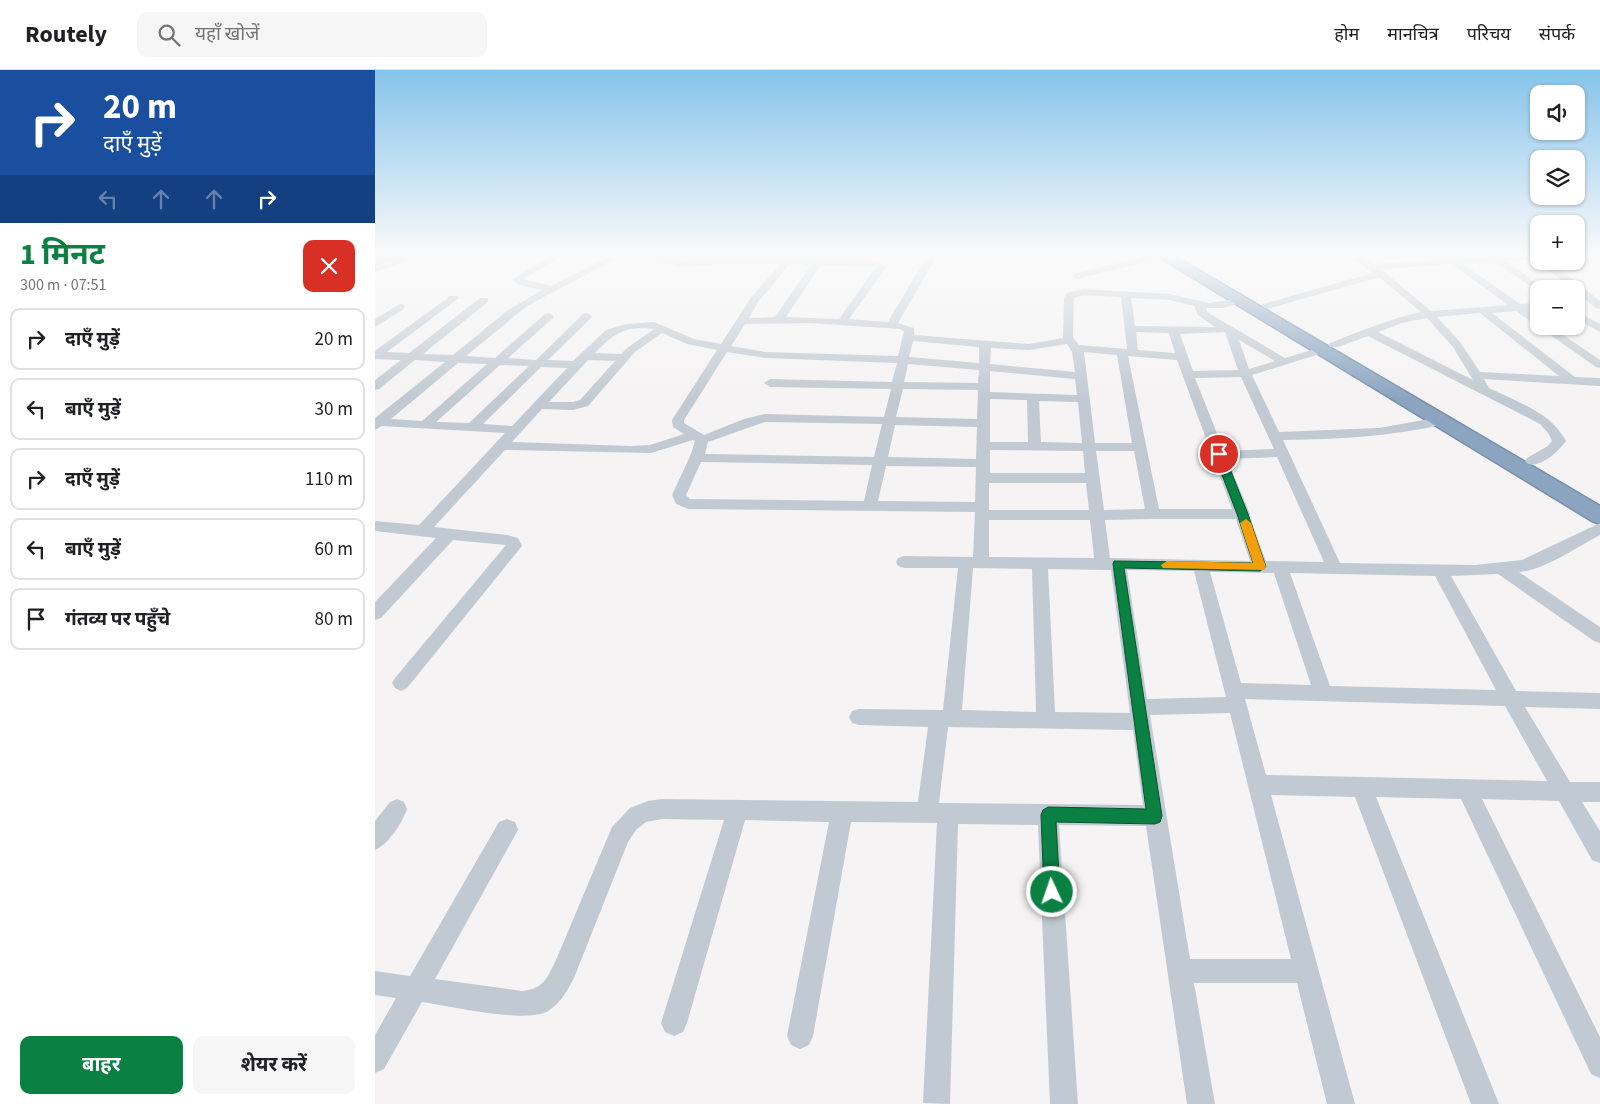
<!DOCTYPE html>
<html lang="hi">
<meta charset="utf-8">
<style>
:root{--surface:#fff;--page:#f6f6f6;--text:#202124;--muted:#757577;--line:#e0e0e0;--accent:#0b8043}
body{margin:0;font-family:"Source Sans 3","Noto Sans Devanagari",sans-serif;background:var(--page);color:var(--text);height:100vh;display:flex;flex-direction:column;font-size:19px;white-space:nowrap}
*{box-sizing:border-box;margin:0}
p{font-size:16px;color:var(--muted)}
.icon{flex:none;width:28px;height:28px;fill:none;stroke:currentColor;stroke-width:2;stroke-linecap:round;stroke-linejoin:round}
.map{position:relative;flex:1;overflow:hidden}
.details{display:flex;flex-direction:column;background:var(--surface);width:375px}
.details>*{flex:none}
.hud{background:#1a4fa0;color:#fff;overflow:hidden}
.fabs{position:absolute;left:1155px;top:15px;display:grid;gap:10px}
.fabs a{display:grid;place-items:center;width:55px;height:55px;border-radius:10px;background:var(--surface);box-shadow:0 1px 4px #0004;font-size:25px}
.pin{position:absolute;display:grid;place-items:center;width:42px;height:42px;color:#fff;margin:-21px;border:2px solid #fff;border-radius:50%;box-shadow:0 1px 5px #0007}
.me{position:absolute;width:55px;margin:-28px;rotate:357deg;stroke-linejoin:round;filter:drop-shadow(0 0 4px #0008)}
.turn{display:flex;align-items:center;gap:18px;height:105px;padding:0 20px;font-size:22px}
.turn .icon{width:65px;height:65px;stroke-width:2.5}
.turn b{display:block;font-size:35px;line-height:42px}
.lanes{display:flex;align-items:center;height:48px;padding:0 20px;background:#0003;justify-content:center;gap:25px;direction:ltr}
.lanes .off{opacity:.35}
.round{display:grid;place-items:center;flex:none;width:52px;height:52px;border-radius:10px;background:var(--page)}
.head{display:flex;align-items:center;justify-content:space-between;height:85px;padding:0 20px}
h1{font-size:30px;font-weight:700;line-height:38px;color:var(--accent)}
.button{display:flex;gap:10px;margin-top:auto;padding:10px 20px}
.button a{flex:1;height:58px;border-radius:10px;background:var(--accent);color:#fff;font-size:20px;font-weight:700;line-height:58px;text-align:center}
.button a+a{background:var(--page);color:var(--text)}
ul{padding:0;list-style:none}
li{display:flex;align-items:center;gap:15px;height:62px;margin:0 10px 8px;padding:0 10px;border:2px solid var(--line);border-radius:10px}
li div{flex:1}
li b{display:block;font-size:19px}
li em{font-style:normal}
header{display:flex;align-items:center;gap:30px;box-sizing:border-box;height:70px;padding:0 25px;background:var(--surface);border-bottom:1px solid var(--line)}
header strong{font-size:24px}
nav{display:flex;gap:28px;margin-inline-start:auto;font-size:18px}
.search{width:350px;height:45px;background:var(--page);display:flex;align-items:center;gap:12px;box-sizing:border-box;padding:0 18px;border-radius:10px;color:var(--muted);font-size:19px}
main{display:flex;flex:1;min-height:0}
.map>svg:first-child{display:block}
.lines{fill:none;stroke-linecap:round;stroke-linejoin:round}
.highway-casing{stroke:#7690ad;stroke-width:3}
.minor{fill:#c1cad2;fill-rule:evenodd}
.highway{fill:#8ba5c1;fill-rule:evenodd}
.route{fill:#0b8043;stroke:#07532c}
.slow{fill:#f59e0b}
</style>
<header>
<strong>Routely</strong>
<div class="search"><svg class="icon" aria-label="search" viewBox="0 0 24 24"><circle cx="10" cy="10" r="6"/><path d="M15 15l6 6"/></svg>यहाँ खोजें</div>
<nav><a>होम</a><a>मानचित्र</a><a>परिचय</a><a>संपर्क</a></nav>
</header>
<main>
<section class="details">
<div class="hud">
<div class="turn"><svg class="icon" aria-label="right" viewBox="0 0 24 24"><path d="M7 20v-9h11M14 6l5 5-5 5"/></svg><div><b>20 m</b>दाएँ मुड़ें</div></div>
<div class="lanes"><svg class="icon off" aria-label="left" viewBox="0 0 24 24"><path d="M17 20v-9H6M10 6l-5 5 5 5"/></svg><svg class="icon off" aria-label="ahead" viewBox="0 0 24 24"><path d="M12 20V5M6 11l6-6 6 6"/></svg><svg class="icon off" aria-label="ahead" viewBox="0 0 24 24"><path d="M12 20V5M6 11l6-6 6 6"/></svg><svg class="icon" aria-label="right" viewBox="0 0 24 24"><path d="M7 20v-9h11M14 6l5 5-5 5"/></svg></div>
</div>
<div class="head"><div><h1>1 मिनट</h1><p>300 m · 07:51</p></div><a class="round" style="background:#d93025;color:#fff"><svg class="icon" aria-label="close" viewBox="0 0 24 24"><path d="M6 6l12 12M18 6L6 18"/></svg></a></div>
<ul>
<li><svg class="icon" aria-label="right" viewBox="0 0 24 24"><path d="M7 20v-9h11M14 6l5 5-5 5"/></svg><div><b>दाएँ मुड़ें</b></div><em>20 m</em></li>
<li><svg class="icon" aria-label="left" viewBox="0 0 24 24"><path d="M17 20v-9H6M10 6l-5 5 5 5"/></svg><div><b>बाएँ मुड़ें</b></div><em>30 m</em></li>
<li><svg class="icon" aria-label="right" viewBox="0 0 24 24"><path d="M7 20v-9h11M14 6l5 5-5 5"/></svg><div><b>दाएँ मुड़ें</b></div><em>110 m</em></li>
<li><svg class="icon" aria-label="left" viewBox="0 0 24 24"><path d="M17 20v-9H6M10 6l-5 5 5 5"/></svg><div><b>बाएँ मुड़ें</b></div><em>60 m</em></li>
<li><svg class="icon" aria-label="arrive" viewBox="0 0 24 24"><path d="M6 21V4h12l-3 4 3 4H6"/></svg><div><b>गंतव्य पर पहुँचे</b></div><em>80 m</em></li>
</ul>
<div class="button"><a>बाहर</a><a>शेयर करें</a></div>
</section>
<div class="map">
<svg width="1225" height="1034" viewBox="0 0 1225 1034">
<rect width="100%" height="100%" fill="#f5f3f3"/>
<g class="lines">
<defs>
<path id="highway" d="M10,184H32L30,187L0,196V187Z
M779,184H796L1225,436V454L1217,451Z"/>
</defs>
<use href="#highway" class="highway-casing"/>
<path class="minor" d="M0,184H6L0,188Z
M37,184H52L0,202V196Z
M179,184H191L148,209L176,216L233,187H204L199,184H250L152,236L91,286L120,288L170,244L174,243L179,246L178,248L133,288L161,290L208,244L212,243L217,246L216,248L173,290L198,291L231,260L251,254L279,252L319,269L346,274L375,229L405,194H349L304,197L255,184H272L304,191L349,188L441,189L447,185L450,186L451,189L498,190L512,196L474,249L513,252L553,184H563L523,253L539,258V265L654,274L688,268L689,228L692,223L708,219L795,224L834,233L868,228V232L848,238H831L832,242L910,288L947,277L953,280L951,282L877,305L904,362L1004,358L1065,347L1071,351L1069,354C1016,367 963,369 908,370L965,493L1100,495L1147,490L1225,453V465C1202,477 1170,500 1144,502L1225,557V573L1219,571L1123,504L1076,506L1141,621L1225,623V639L1150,637L1195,712H1225V732H1207L1225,761V793L1217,790L1184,731L1107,729L1225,967V1008L1216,1004L1086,729L1001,727L1124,1034H1096L980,727L896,725L980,1034H952L922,913H819L840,1034H812L771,756L684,755L703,1034H675L663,755L583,754L575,1034L548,1033L562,753L476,752L438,966L434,975L425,979L416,975L412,966L454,752L370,750L312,953L308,962L299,966L290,962L286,953L349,750L287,749L271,752L261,760L253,772L199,908C192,921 186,933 173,941C151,954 74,936 47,932L9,999L0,1003V965L21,928L0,925V901L35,906L124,752L132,749L140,752L143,760L60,909L147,921C169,919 172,908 181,890L237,757L255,738L273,731L287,729L543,732L553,657L484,655L477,653L474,647L477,641L484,639L568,640L583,498H529L523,496L521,492L523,488L529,486L598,487L600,442L313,439L301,434L297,425L316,384L320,371L318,370L276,383L130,380L59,457L132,465L143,468L147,476L32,618L26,621L20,618L17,613L20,608L131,475L78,470L6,548L0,550V532L61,468L0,461V451L44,455L130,363L7,356L0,360V348L70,292L40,290L4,319L0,320V310L26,290L0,289V281L75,226H83L84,228L12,282L34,283L105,228H113V232L48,284L78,285L133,240L167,220L144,215L137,209ZM415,194L436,195L400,247L374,248L383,232ZM446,195L501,197L464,249L411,247ZM708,225L746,227L752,279L704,275L698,267L699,228ZM756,228L795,230L819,236L823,245L840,257L760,256ZM435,253L525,259L529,261L523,286L390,282L356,276L370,254ZM279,259L252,278L246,284L220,283C240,263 249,256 279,259ZM761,262L794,263L800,283L763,280ZM850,262L863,300L818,301L805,264ZM287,263L312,274L342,280L297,350L298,357L309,364L275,375L256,376L137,372L167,339L198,340L213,336L260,282ZM864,270L900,291L874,299ZM538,271L604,277V293L534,287ZM692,274L697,282L700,302L615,294L616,278L654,280ZM352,282L390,288L522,293L517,312L395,309L389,313L395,317L516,319L509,347L390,344L369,349L329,365L309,353V350ZM709,282L742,285L757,373H720ZM753,286L802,290L857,439H784ZM213,290L240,291L205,330L198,332H174ZM83,293L112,294L47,351L16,349ZM533,294L604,300L603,313L529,312ZM125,295L154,296L94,353L61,352ZM166,297L192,298L137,356L108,354ZM615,301L700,309L702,325L615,322ZM866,307L899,379L849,381L820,308ZM528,319L603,320L602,349L521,347ZM615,329L652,330L653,372H615ZM664,331L703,332L707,373L666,372ZM390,352L507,354L499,387L330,384L333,372ZM520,355L602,357L601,389L513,387ZM615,380L708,381L710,403H615ZM721,381H759L770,439L729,440ZM902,387L949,492L891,491L874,446L875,444L852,389ZM326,392L497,395L489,431L315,429L311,425ZM511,396L601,397L600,432L503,431ZM614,413H711L714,440H614ZM776,449H861L875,491L735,488L730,450ZM614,450H715L719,488L614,487ZM598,498L657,499L661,642L587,640ZM673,499L736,500L755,643L680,642ZM752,500L819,501L851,627L772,629ZM835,502L899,503L936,615L866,613ZM915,503L1060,506L1121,620L955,616ZM870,629L1130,636L1172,711L891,705ZM855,643L916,889H815L775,645ZM573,657L758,660L768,735L564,733Z
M780,184L792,185L790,187L702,209L697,206L699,204Z
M971,184H982L998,194L1164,184L1162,189L1131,191L1167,217L1169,219H1164V222L1120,192L1088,194L1145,234L1164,233V239L1153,240L1164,248V256H1175L1225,290V298L1221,297L1141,241L1117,243L1200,307L1225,308V316L1109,309L1114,318C1142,332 1176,342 1191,371C1183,382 1166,398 1152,394L1150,391L1152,388L1173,376L1177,371L1173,363L1165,354L993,266L963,277H955L953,275L955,273C986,261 1014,249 1046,242L1004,207L892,239L887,236L888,234L998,203ZM1077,194L1133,235L1056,241L1006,199ZM1105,243L1184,306L1105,302L1085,272L1062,247ZM1052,248L1078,277L1098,310L1003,262L1027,253Z
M1163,191H1174L1225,231V239L1221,238L1201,222V219H1197Z
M25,234L29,235L30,237L29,239L0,257V249Z
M1201,241L1225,254V262L1201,249Z
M22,729L29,732L32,739C27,753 14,774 0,780V751L15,732Z"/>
<use href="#highway" class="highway"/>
</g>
<linearGradient id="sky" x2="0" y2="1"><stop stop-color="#85c3ea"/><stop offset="0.56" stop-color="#fafafa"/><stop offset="1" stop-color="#fafafa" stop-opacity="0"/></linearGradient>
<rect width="1225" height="329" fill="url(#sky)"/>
<path class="route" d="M841,382H847L849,384L873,444L891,497L885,501L749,498L787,746L785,752L780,754L681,752L685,822L683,827L677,830L672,827L669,822L666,745L668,740L673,737L771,739L738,494L739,491L878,493L862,444L839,384Z"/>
<path class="slow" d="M871,449L876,453L891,497L889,500L788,498L786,495L792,491L878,493L865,453Z"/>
</svg>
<div class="fabs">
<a><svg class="icon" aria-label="sound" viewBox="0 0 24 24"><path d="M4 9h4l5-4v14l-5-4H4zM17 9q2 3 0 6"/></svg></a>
<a><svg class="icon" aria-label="layers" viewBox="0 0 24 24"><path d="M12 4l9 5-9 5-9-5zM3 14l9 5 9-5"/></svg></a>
<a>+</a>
<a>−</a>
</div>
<div class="pin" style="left:844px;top:384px;background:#d93025"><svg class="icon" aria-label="arrive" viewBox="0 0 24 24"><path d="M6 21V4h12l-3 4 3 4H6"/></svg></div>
<svg class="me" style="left:677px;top:822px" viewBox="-20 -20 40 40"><circle r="17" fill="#0b8043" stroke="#fff" stroke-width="3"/><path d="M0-11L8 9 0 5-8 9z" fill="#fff"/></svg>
</div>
</main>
